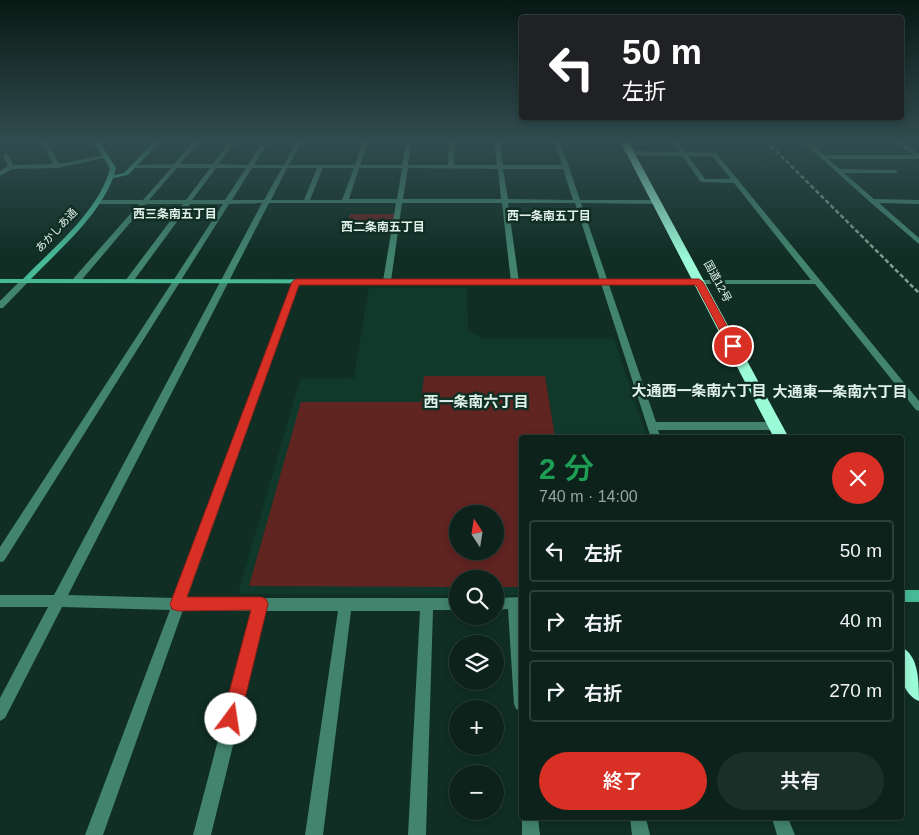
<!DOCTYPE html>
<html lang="ja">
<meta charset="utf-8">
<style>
:root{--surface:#0c221b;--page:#1a2f28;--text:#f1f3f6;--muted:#9aa4a3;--line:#2c3f3a;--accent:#d93025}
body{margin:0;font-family:Arial,"Noto Sans JP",sans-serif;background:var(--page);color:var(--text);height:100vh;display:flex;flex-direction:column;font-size:19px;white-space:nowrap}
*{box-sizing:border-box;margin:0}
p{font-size:16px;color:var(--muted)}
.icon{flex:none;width:28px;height:28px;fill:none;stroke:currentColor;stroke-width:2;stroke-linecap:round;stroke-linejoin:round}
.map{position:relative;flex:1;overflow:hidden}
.side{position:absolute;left:519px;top:435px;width:385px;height:385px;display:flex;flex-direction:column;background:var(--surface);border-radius:5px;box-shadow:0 2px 8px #0003,0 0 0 1px var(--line)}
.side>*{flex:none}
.guide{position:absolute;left:519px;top:15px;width:385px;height:105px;border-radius:5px;box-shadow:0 2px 8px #0003,0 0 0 1px var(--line);background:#202124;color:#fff;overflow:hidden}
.needle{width:32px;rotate:348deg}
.fabs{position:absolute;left:449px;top:505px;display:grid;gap:10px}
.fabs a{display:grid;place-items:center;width:55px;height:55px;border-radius:50%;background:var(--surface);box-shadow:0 2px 8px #0003,0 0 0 1px var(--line);font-size:25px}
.pin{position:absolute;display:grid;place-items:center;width:42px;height:42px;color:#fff;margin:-21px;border:2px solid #fff;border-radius:50%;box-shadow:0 1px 5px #0007}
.me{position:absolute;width:55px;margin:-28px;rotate:14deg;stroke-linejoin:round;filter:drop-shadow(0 0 4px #0008)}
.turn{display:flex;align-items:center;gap:18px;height:105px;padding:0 20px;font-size:22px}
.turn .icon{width:65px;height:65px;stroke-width:2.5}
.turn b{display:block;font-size:35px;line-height:42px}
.round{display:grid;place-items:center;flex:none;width:52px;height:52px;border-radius:26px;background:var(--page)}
.summary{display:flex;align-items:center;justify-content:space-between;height:85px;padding:0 20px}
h1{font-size:30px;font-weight:600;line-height:38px;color:#1e9e55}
.cta{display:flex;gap:10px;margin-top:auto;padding:10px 20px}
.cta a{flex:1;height:58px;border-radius:30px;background:var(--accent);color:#fff;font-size:20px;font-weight:600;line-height:58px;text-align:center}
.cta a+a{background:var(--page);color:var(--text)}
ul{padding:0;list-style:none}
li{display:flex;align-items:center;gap:15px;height:62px;margin:0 10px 8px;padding:0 10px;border:2px solid var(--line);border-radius:5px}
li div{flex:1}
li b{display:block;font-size:19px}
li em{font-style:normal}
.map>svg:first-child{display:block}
.built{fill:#10392c;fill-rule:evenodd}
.green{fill:#602421;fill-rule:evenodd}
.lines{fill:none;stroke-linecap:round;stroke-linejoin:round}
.street{fill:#42846e;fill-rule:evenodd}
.secondary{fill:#47b996;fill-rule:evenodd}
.highway{fill:#9bfad8;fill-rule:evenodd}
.rail{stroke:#859c93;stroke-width:2.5;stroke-dasharray:4.5 2.5;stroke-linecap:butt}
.route{fill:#d93025;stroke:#8d1f18}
.labels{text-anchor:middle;stroke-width:5;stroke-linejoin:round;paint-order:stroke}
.far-street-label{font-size:11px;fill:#dff0e9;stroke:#102e24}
.far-neighbourhood-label{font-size:12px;font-weight:bold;fill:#dff0e9;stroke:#102e24}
.neighbourhood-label{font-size:15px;font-weight:bold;fill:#dff0e9;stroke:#102e24}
</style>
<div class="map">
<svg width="919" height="835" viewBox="0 0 919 835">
<rect width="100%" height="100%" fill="#102e24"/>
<path class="built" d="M369,288H467L468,330L483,339H614L647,437L521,438V595H495V579H458L457,595L238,594L300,379L354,378ZM458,514H495V551H458Z"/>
<path class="green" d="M350,214H395L392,230H345Z
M424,376H545L555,437L521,438V587H495V579H458L457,587L249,586L301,402H421ZM458,514H495V551H458Z"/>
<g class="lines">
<path class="street" d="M41,141H47L59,164L106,155L109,157L57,168L12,169L0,176V171L8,166L3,156L6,154L9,156L13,165L53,164Z
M194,141H200L180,164H213L230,141H236L218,164L248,165L263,141H269L254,165H284L296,141H302L289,165H355L363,141H369L360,165H402L406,141H412L408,165H448L449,141H455L454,165H497L494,141H500L503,165H562L554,141H560L580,200H657L660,202L657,204L581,203L656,422H776L781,426L776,430H658L661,438H651L575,203H508L519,282L515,284L511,282L502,203H402L391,281L387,283L383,281L396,203H269L68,595L174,598L292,282L296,280H299L300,282L187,598H458V610H433L426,835H408L420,611H351L323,835H305L338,611H266L211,835H193L252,611L183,610L103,835H85L170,610L62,607L5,718L0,721V698L48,607H0V595H54L262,203L229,204L4,561L0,562V547L223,204H190L132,283H129L125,281L183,204H146L79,283H73V279L139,204H98L95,202L98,200H143L171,168H135L132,166L133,165L174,164ZM177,168H210L186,200H149ZM216,168H246L225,200H192ZM252,168H282L264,200H232ZM287,168H317L304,200H271ZM323,168H354L342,200H310ZM359,168H402L397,199H349ZM408,168L498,169L501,199H403ZM503,169H563L573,200L508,199Z
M672,141H678L686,152L716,153L919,401V411L916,410L815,284H696V280H811L734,183L701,182L682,156L630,155L627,153L630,151L680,152ZM688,156H712L731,179H705Z
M802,141H808L824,155H914L894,141H901L919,154V159H828L840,169L897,170V172L895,173H844L874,199L919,200V204L879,203L919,238V244L870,202Z
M22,279H25L29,281L3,308H0V301Z
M521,597V711L516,709L514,704L508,609L495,610V598Z
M522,818H538L540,835H522Z
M630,818H646L650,835H632Z
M772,818H788L795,835H777Z"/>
<path class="secondary" d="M93,141H99L116,168L114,175L124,173L155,141H161L128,175L113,178C99,216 59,250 31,279L699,280L703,282L699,284L0,283V279H23C53,248 100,210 110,168Z
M901,590H919V602H901Z"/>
<path class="highway" d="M620,141H628L789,438H774Z
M901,647C919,655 919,682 919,701C898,692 901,666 901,647Z"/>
<path class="rail" d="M766,141L919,293"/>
</g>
<linearGradient id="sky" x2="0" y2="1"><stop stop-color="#091914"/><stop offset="0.55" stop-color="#314c50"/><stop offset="1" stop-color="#314c50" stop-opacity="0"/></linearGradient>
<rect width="919" height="258" fill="url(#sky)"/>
<path class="route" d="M296,279H699L703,282L738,346L733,349L728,346L696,285H299L187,597H261L266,599L268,604L240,719L237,725L231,728L225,725L222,719L251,610L178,611L172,609L170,604L292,282Z"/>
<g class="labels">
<g class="far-street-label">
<text transform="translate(56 230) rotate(-47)" y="4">あかしあ通</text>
<text transform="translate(718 281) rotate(62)" y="4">国道12号</text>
</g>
<g class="far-neighbourhood-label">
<text x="175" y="218">西三条南五丁目</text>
<text x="549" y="220">西一条南五丁目</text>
<text x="383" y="231">西二条南五丁目</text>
</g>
<g class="neighbourhood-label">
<text x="699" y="396">大通西一条南六丁目</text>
<text x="840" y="397">大通東一条南六丁目</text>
<text x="476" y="407">西一条南六丁目</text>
</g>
</g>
</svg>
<div class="fabs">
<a><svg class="needle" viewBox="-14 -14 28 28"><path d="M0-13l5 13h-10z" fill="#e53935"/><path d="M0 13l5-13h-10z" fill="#9aa4a3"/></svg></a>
<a><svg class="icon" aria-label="search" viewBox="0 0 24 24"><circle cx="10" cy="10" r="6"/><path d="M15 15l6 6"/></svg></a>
<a><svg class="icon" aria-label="layers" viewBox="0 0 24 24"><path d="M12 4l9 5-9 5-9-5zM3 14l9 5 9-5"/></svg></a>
<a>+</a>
<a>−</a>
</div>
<div class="pin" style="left:733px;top:346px;background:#d93025"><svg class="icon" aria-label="arrive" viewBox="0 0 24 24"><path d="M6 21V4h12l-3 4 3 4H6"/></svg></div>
<svg class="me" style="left:231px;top:719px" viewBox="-20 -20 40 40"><circle r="19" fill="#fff"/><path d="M0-13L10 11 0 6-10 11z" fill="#d93025"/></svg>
<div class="guide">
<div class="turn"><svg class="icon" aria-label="left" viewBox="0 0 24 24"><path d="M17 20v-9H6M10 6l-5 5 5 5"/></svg><div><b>50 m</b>左折</div></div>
</div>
<section class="side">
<div class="summary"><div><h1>2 分</h1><p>740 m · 14:00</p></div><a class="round" style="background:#d93025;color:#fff"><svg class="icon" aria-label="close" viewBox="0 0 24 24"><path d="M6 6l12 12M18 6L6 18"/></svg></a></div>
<ul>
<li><svg class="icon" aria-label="left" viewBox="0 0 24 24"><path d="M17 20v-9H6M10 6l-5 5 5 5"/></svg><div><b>左折</b></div><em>50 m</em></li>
<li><svg class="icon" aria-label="right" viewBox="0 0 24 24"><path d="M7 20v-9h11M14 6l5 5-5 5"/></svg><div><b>右折</b></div><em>40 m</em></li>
<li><svg class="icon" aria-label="right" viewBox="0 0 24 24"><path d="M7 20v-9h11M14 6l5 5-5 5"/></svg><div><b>右折</b></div><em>270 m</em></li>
</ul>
<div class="cta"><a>終了</a><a>共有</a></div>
</section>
</div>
